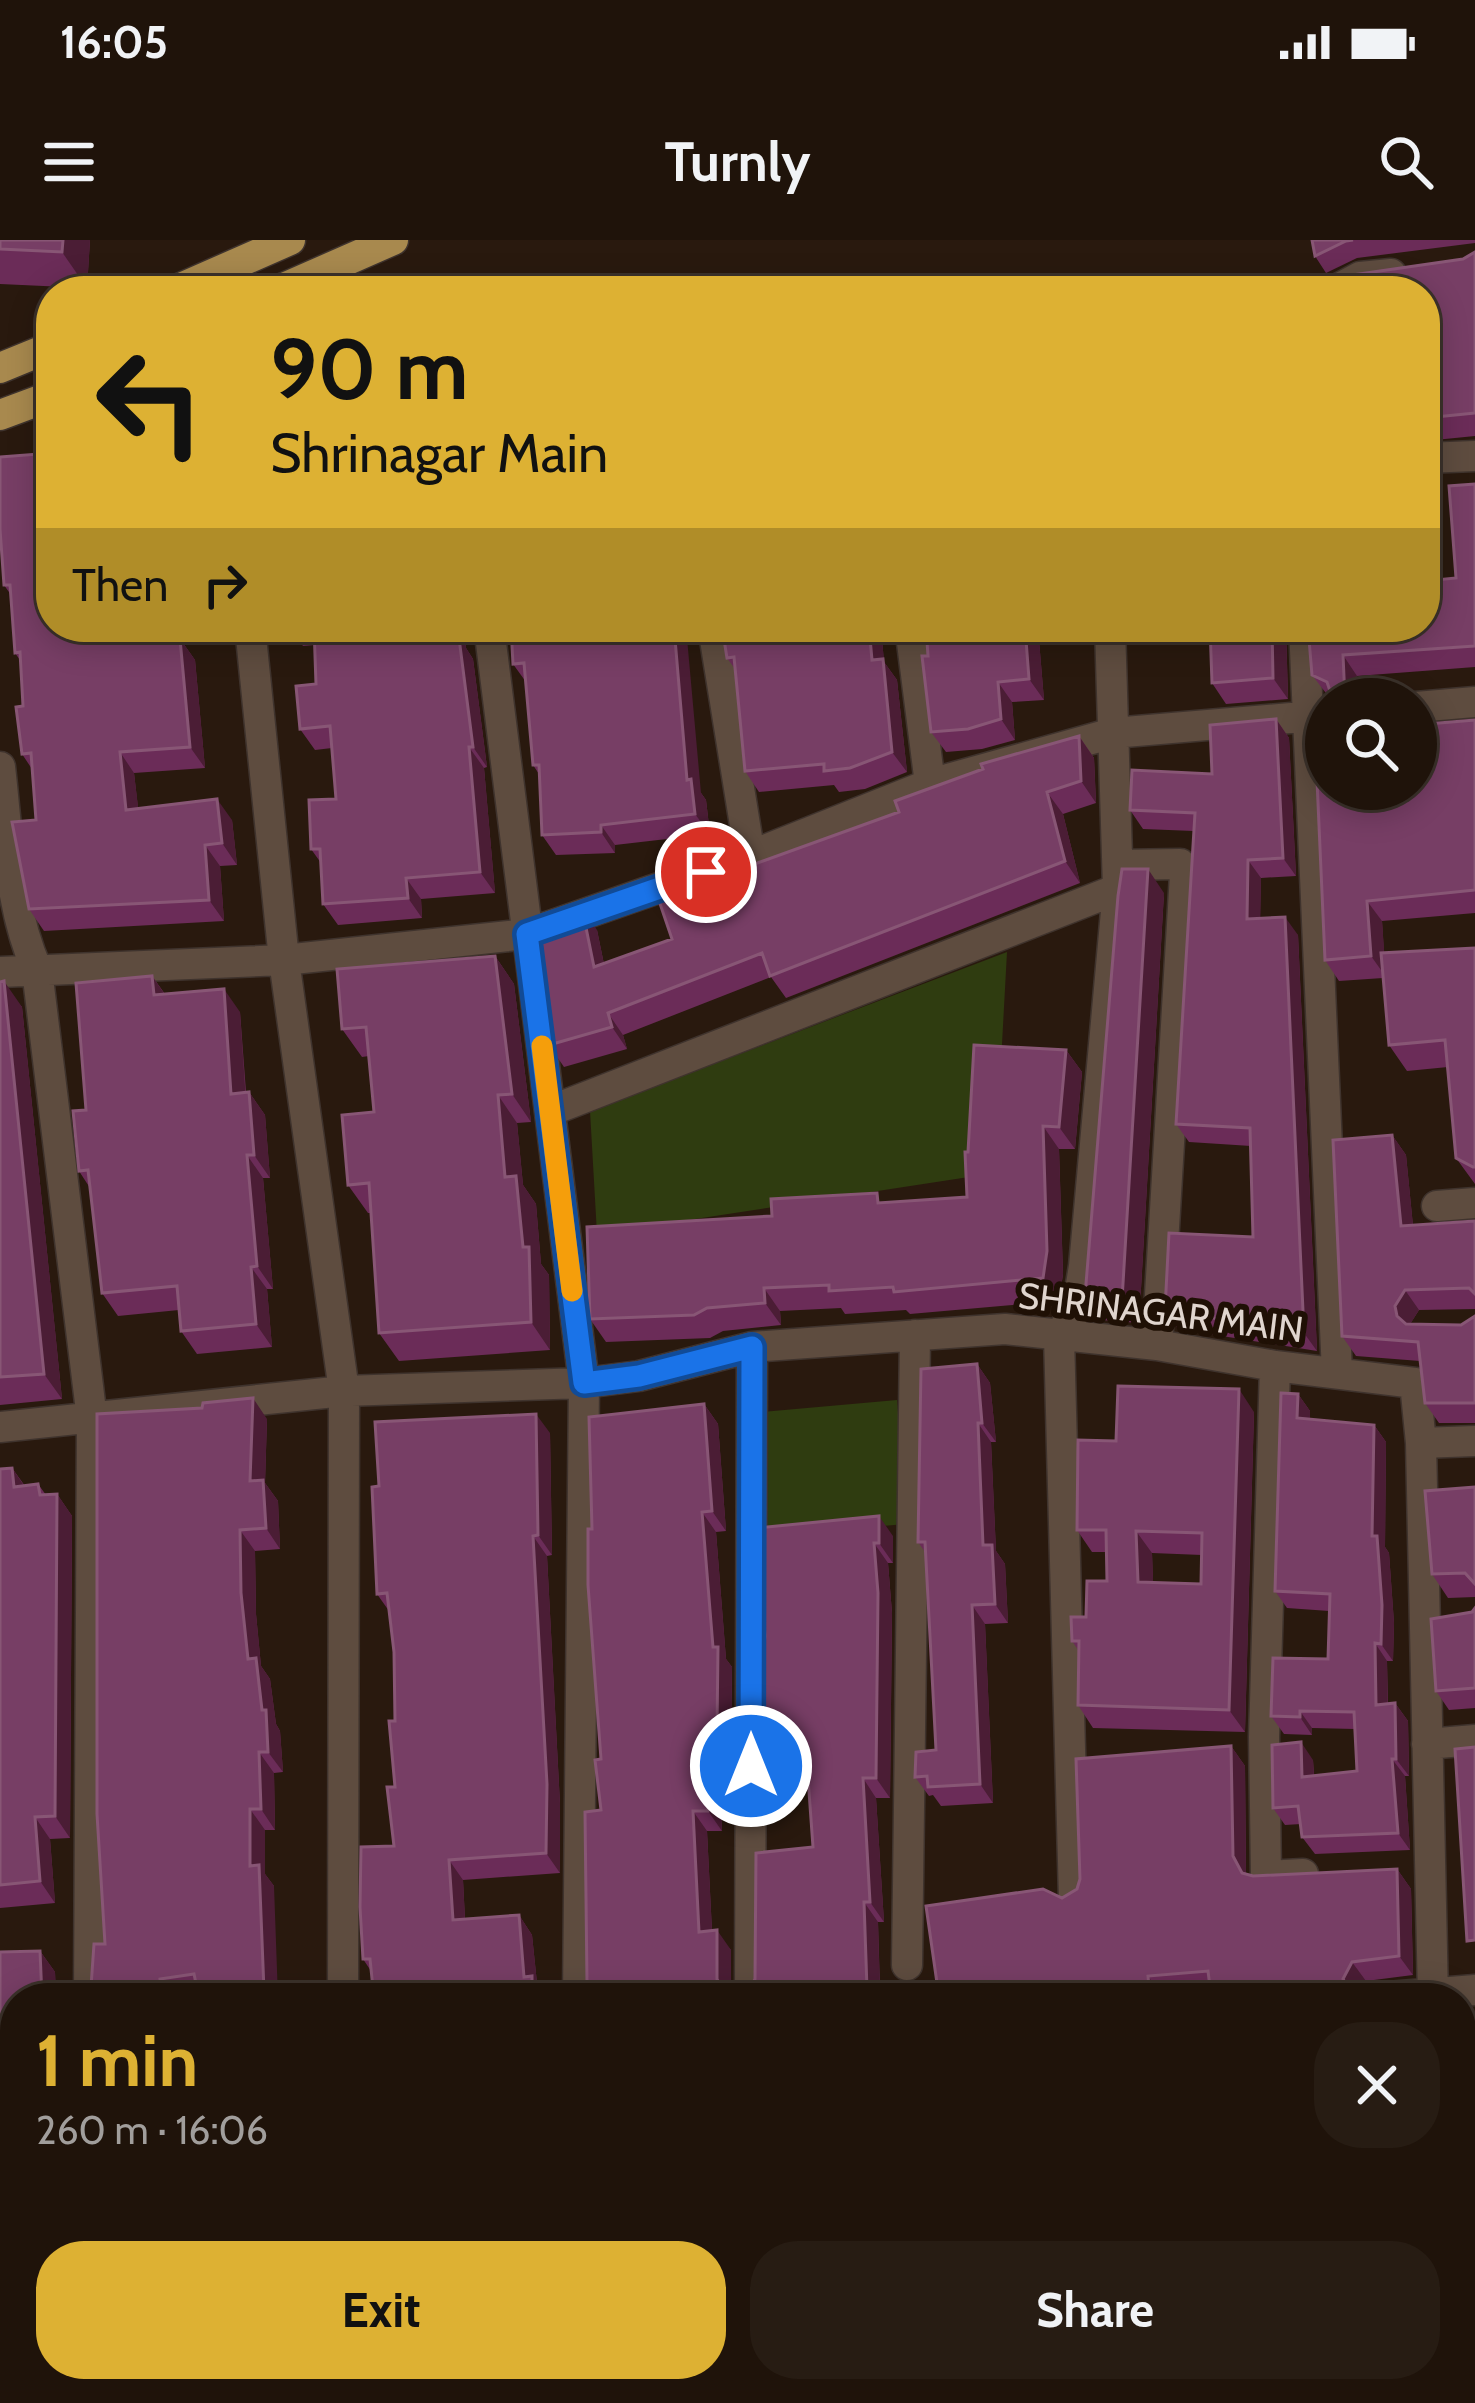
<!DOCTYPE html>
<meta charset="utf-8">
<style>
:root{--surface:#1f130a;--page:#271c13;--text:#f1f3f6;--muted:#a19e9c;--line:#3c322b;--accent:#ddb133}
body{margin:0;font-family:Cabin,sans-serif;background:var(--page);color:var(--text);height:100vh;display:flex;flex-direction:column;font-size:45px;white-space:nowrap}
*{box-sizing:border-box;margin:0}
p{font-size:39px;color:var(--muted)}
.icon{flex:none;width:66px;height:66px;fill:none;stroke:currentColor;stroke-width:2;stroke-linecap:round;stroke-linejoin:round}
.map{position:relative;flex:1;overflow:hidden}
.side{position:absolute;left:0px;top:1743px;width:1476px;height:420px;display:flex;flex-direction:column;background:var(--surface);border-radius:48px 48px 0 0;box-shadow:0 6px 30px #0003,0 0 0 3px var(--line)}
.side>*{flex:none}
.hud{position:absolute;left:36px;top:36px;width:1404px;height:366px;border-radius:48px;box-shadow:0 6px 30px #0003,0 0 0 3px var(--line);background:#ddb133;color:#111;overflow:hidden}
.buttons{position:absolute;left:1305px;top:438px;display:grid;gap:24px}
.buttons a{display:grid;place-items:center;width:132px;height:132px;border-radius:50%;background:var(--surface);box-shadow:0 6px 30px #0003,0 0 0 3px var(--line);font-size:60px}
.pin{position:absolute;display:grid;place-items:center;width:102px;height:102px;color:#fff;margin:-51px;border:6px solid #fff;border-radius:50%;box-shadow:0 3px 12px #0007}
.me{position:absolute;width:132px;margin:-66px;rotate:0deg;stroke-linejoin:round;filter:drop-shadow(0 0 9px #0008)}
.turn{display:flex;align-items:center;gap:42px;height:252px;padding:0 36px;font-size:54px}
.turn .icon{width:156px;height:156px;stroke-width:2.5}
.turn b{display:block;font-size:84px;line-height:102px}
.then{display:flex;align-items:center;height:114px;padding:0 36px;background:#0003;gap:24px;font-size:45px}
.round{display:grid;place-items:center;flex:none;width:126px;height:126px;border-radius:48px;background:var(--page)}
.overview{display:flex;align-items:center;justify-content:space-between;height:204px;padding:0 36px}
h1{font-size:72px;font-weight:700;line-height:90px;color:var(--accent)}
.action{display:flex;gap:24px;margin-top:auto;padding:24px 36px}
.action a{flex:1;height:138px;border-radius:48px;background:var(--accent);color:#111;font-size:48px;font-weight:700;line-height:138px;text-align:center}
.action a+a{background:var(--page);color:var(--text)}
.status{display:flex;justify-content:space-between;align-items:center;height:84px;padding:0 60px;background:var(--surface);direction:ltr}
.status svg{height:33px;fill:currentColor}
header{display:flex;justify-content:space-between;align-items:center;height:156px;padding:0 36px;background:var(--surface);font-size:54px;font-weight:700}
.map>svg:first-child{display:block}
.green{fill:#2f3c10}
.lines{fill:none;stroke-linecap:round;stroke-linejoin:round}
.minor-casing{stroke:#3f332d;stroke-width:33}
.major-casing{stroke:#3f332d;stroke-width:33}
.minor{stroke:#5e4c3f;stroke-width:30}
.major{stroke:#a8894e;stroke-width:30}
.wall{fill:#6b2c58;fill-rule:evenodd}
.shaded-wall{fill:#4b1d35}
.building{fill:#773e65;stroke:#885675;stroke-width:3;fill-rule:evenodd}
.route-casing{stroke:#114b97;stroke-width:30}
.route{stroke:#1a73e8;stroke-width:21}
.slow{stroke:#f59e0b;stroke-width:21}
.labels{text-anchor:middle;stroke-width:12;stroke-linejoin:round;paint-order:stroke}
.street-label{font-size:36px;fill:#e0d5ce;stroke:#1f1005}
</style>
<div class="status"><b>16:05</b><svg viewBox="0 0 49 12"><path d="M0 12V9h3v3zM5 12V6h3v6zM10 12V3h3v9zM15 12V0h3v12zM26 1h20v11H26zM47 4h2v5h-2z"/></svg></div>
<header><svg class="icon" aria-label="menu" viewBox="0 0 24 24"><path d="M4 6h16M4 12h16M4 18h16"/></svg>Turnly<svg class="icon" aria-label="search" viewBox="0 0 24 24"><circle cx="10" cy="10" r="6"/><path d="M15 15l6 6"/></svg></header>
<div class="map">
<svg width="1475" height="2163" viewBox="0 0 1475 2163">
<rect width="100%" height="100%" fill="#29190e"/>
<path class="green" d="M1007,712L995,933L597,994L590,871Z
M897,1160L906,1284L763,1296L752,1173Z"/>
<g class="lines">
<defs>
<path id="minor" d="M1334,51L1360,37L1391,34
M1425,218L1475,216
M250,387L284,720L344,1151L343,1758
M489,387L584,1143L578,1758
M713,387L750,616
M910,387L930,544
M1304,387L1337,1133
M1416,467L1475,462
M0,527C8,595 9,667 37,730L92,1179L89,1758
M1118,625L1180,624L1185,634L1157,1105
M0,732L284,720L527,694L750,616L930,544L1113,493L1326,475
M550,871L1118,649
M1437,966L1475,963
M1275,1126L1264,1497L1266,1636L1303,1634
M0,1187L344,1151L584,1143L639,1136L752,1107L1005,1089L1157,1105L1275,1126L1415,1143L1421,1203L1433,1758
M1421,1203L1475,1201
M1427,1504L1475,1500
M1074,1659L1059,1096L1077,1069L1084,1026L1118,649L1110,387
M907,1725L915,1095
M750,1758L752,1107
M1376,1758L1475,1750
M77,2148L78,2163
M379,2148L380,2163
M623,2148L624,2163
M845,2148L846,2163
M1065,2148L1067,2163
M1260,2148L1262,2163
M1457,2148L1458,2163"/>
<path id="major" d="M174,51L290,0
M277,51L393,0
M0,128L51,107
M0,175L51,156"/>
</defs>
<use href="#minor" class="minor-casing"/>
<use href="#major" class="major-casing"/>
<use href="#minor" class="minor"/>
<use href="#major" class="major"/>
</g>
<path class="wall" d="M0,0H90L87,48L0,44Z
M1312,0H1475V3L1357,18L1326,33L1315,16Z
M1475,12V196L1425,201V51Z
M1475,244V427L1357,436L1358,459H1328L1329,457L1312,435L1308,387H1425L1456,338Z
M0,289L182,387L183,403L195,420L205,528L134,533L138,568L232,580L237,625L220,626L224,681L44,691L29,669L36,580L32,529L22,514L23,466L20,420L15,413L11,355L4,345Z
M289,387H464L466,408L473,419L487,527L484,528L495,653L421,659L422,678L338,685L323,664L321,623L311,609L336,559L332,508L315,510L300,489L316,444L315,405L303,406Z
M511,387L701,553L706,560L710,594L615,605V613L556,615L542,595L539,534L533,525L526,442L513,424Z
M722,387H881L884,422L897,440L907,532L865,549L839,552L834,545L759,552L745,531L735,429L727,418Z
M926,387H1085L1086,395L1039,400L1044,460L1012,462L1015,500L982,509L946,512L931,492Z
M1286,387L1288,459L1226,464L1212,443Z
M1323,469L1326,549L1475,480V673L1382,681L1384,713L1475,708V944L1456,918L1448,827L1407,831L1389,805L1383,738L1339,741L1325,720Z
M1276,479L1289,498L1296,636L1261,638L1260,678L1298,695L1317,1111L1178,1089L1165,1070L1253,997L1251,906L1189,902L1176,884L1194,591L1143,589L1130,570L1212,534Z
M1079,496L1094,518L1096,563L1063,574L1080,643L786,758L771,737L623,795L627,809L564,827L549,805L597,690L604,724L672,699L719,620L728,633L899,572Z
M1164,653L1139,1083L1101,1080L1085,1056Z
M495,716L514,744L531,882L517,883L523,945L536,964L541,1024L549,1035L550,1110L399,1121L379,1093L371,973H368L348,945L374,872L369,816L362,817L342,789Z
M152,736L165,754L240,772L246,852H249L265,875L270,938H263L273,1049H267L272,1107L197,1114L181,1091L179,1070L118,1076L102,1053L90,948L79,931L86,870Z
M0,742L22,767L62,1159L0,1165Z
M1066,810L1082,832L1075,909H1059L1063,1034L1059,1061L910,1074L906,1070L845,1074L841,1068L780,1071L781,1085L723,1091L710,1098L606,1102L590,1079L772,976L967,957L968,912Z
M1392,895L1406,915L1413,986L1475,981V1069L1419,1070L1410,1084L1461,1085L1475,1076V1183H1439L1425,1163L1420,1121L1356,1116L1342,1096Z
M977,1124L990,1143L996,1202H991L996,1311L1005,1324L1008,1383L985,1384L993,1563L941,1566L933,1555L929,1556L915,1537L936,1510L925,1312L918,1302Z
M1298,1154L1310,1171V1179L1374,1185L1386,1202L1385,1307L1389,1313L1394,1383L1393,1421H1387L1388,1464L1395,1463L1408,1481L1409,1536H1405L1410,1610L1315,1614L1302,1597L1301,1584L1285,1585L1273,1568L1313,1520L1314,1535L1357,1531L1355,1489L1312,1488V1495L1284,1494L1271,1476L1328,1419L1329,1371L1287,1368L1275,1351Z
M704,1164L718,1184L726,1291L716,1292L726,1419L732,1427L731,1509L718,1510L722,1591H707L712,1691L731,1710V1755L745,1756L755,1739L813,1607L808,1545L775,1547L761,1527L765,1396L757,1288L893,1296V1323H888L892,1373L890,1558H876L884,1682H878L880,1748L937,1743L1077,1649L1231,1506L1245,1526L1246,1634L1253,1636L1397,1629L1411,1649L1413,1735L1366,1741L1358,1756L1369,1758H1218L1213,1752L1162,1756V1758H374L371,1731L363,1719L394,1606L395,1547L394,1412L389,1371L377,1354L379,1246L550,1193L552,1315L547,1316L560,1564V1633L463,1640L465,1679L519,1675L532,1695L537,1743L553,1754L565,1757L587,1742L601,1570V1519L592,1289Z
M1254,1172L1245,1492L1093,1488L1078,1465L1079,1411L1072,1401L1107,1341L1106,1312H1092L1077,1290L1116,1201ZM1152,1313L1202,1315L1201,1344L1153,1343Z
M267,1179L265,1243L278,1261L280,1309L255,1311L256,1374L261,1426L270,1439L276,1484L280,1491L283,1532L274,1533L275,1590H265V1634L274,1646L199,1756L188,1758H97L91,1750L105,1704Z
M12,1228L25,1246L38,1244L46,1255L57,1254L72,1276L70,1598L50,1599L55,1663L0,1668V1229Z
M1475,1247V1357L1448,1358L1432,1334Z
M1475,1368V1468L1449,1470L1436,1451Z
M40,1711L55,1732L56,1758H15V1949L0,1950V1712Z"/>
<path class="shaded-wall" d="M63,0H90L87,48L62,12Z
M169,387H182L183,403L195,420L205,528L190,507Z
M451,387H464L466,408L473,419L487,527L473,507Z
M674,387H686L701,553L706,560L710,594L695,574L687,540Z
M869,387H881L884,422L897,440L907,532L892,512L872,420Z
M1025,387H1030L1039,400L1044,460L1029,439Z
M1272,387H1286L1288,459L1273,438Z
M1343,415L1357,436L1358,459H1345Z
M998,442L1012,462L1015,500L1001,479Z
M1276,479L1289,498L1296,636L1283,618Z
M1079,496L1094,518L1096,563L1081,541Z
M469,507L484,528L495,653L480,632Z
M120,512L134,533L141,591L126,570Z
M1047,552L1063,574L1080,643L1065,621Z
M217,559L232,580L237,625L222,603Z
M601,585L615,605V613L601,592Z
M205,605L220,626L224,681L209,660Z
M1248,620L1261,638L1260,697L1247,679Z
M1148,629L1164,653L1139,1083L1122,1060Z
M406,638L421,659L422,678L408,658Z
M1367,661L1382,681L1386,737L1371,716Z
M582,668L597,690L609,749L594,727Z
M1285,677L1298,695L1317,1111L1304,1093Z
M495,716L514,744L531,882L512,854Z
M152,736L168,759L154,755Z
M4,741L22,767L62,1159L44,1134Z
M224,749L240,772L247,877L231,854Z
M608,773L623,795L627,809L612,787Z
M1066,810L1082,832L1075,909L1059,887Z
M249,852L265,875L270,938L254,915Z
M498,855L517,883L523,945L536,964L541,1024L549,1035L550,1110L531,1082L523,1007L505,937Z
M1043,886L1059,909L1063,1034L1059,1061L1043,1038Z
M1392,895L1406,915L1415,1006L1401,986Z
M247,915L263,938L273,1049L257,1026Z
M251,1027L267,1049L272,1107L256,1084Z
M764,1048L780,1071L781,1085L765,1063Z
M1405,1050L1419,1070L1409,1086L1397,1076L1395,1066Z
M977,1124L990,1143L996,1202L982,1183Z
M1239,1149L1254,1172L1245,1492L1229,1470Z
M1298,1154L1310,1171V1196L1297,1178Z
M253,1158L267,1179L265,1243L278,1261L280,1309L266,1288L250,1241Z
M704,1164L718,1184L726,1291L712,1271Z
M536,1174L550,1193L552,1315L538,1295Z
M978,1183L991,1202L996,1311L1005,1324L1008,1383L995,1364L983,1305Z
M1374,1185L1386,1202L1385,1307L1389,1313L1394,1383L1393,1421L1381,1404L1372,1296Z
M12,1228L27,1250L14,1247Z
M57,1254L72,1276L70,1598L55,1576Z
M702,1272L716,1292L726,1419L732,1427L731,1509L717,1489Z
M879,1276L893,1296V1323L879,1303Z
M240,1290L255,1311L256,1374L261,1426L270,1439L276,1484L280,1491L283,1532L268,1512L262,1470L248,1419L241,1353Z
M1136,1291L1152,1313L1154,1365L1138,1342Z
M533,1296L547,1316L560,1564V1633L546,1613Z
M874,1303L888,1323L892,1373L890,1558L876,1538Z
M972,1365L985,1384L993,1563L980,1544Z
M1375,1403L1387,1421L1388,1482L1376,1465Z
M1395,1463L1408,1481L1409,1536L1396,1519Z
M1300,1471L1312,1488V1495L1300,1477Z
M704,1490L718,1510L722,1591L708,1571Z
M1301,1502L1313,1520L1315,1554L1302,1537Z
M1231,1506L1245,1526L1246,1636L1242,1633L1233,1616Z
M259,1512L274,1533L275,1590L261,1569Z
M1392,1519L1405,1536L1410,1610L1398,1593Z
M863,1538L876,1558L884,1682L870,1662Z
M250,1569L265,1590V1634L274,1646L278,1758H269L264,1751L250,1626Z
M693,1571L707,1591L713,1712L699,1692Z
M35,1577L50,1599L55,1663L40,1641Z
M449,1620L463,1640L466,1700L453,1680Z
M1397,1629L1411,1649L1413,1735L1399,1716Z
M864,1662L878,1682L880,1758L867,1749Z
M519,1675L532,1695L537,1743L546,1756L524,1737Z
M717,1690L731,1710V1758H728L717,1739Z
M40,1711L55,1732L56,1758H42Z
M1352,1722L1366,1741L1357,1758H1355L1343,1739Z
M1148,1736L1162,1756V1758H1150Z
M160,1739L173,1758H162Z
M35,2148H47L55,2163H42Z
M307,2148H324L326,2163H309Z
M574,2148H586L588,2163H576Z
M789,2148H801L802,2163H790Z
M997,2148H1008L1010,2163H999Z
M1212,2148H1225L1226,2163H1214Z
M1406,2148H1418L1419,2163H1407Z"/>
<path class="building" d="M0,0H63L62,12L0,9Z
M1312,0H1353L1346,1L1315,16Z
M1475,12V173L1425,178V51H1354L1352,35L1463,19Z
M474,48V51H445Z
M51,213V387H169L170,400L180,399L190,507L120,512L126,570L217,559L222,603L205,605L209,660L29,669L12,582L36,580L31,513L22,514L16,467L23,466L20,412L15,413L10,345H4L0,289V217Z
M1475,244V406L1343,415L1345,459H1328L1331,454L1327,442L1312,435L1308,387H1425V341L1456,338L1449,246Z
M314,387H451L452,399L459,398L473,507H469L480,632L406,638L408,658L323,664L320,609H311L309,560L336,559L330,486L300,489L296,446L316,444Z
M511,387H674L687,540L691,539L695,574L601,585V592L542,595L539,525H533L524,423L513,424Z
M722,387H869L872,420L883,419L892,512L850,528L824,531V524L745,531L734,417L727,418Z
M926,387H1025L1029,439L998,442L1001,479L968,489L931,492L922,416H928Z
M1210,387H1272L1273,438L1212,443Z
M1326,464V549H1416V485L1475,480V650L1367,661L1371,716L1325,720L1314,473L1323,469Z
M1276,479L1283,618L1248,620L1247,679L1285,677L1304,1093L1165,1070L1169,993L1253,997L1250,888L1176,884L1195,573L1130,570L1132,530L1212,534L1210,485Z
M1079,496L1081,541L1047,552L1065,621L770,736L762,713L608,773L612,787L549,805L534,685L582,668L594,727L672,699L653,643L719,620L724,635L899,572L895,561L983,529L981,524Z
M1122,629H1148L1122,1060L1085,1056L1118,656Z
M1475,708V927H1473L1456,918L1445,800L1389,805L1381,713Z
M495,716L512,854L498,855L505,937L516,936L523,1007H529L531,1082L379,1093L369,943L348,945L342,875L374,872L366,787L342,789L337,729Z
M152,736L154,755L224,749L231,854L249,852L254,915H247L257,1026L251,1027L256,1084L181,1091L177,1046L102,1053L88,930L79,931L73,871L86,870L76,743Z
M4,741L44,1134L0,1137V742Z
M974,805L1066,810L1059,887L1043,886L1047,1011L1043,1038L894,1052L893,1047L829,1051V1045L764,1048L765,1063L707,1068L694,1075L590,1079L587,987L772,976L771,959L877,953L878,963L967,957L965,912H968Z
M1392,895L1401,986L1475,981V1054L1469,1048L1405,1050L1395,1066L1397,1076L1406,1084L1461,1085L1475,1076V1163H1425L1418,1102L1342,1096L1333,900Z
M977,1124L982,1183H978L983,1305H992L995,1364L972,1365L980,1544L928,1547L927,1536L915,1537L916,1512L936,1510L925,1302H918L921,1129Z
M1118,1146L1239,1149L1229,1470L1078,1465L1079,1401H1072L1071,1377H1086L1087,1341H1107L1106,1290H1077L1078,1200L1116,1201ZM1136,1291L1202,1293L1201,1344L1138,1342Z
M1281,1153L1298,1154L1297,1178L1374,1185L1372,1296H1377L1382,1365L1381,1404L1375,1403L1376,1465L1395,1463L1396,1519H1392L1398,1593L1302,1597L1298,1566L1273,1568L1272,1505L1301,1502L1302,1537L1357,1531L1354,1472L1300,1471V1477L1271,1476L1273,1418L1328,1419L1330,1354L1275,1351Z
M253,1158L250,1241L263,1240L266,1288L240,1290L241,1353L248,1419L256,1418L262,1470H266L268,1512H259L261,1569H250V1626L259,1625L264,1751H271V1758H199L194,1734L160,1739L162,1758H102L101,1750H91V1747L94,1704H105L97,1574V1174L202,1168L203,1163Z
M704,1164L712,1271L702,1272L713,1407H718L717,1489L704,1490L708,1571H693L699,1692L717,1690V1739L725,1754L745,1756L755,1739L756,1613L813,1607L807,1524L761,1527L756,1487L757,1404H764L765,1396L757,1288L879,1276V1303H874L878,1353L876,1538H863L870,1662H864L867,1749L937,1743L926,1666L1043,1649L1062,1658L1077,1649L1080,1639L1076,1519L1231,1506L1233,1616L1242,1633L1253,1636L1397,1629L1399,1716L1352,1722L1343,1739L1353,1755L1369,1758H1300L1298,1744L1220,1754V1746L1210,1747L1208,1731L1148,1736L1150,1758H374L370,1719H363L360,1667L361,1607L394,1606L387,1547H395L389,1481H395L394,1412L387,1353L377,1354L372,1247L379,1246L375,1182L536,1174L538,1295L533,1296L547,1544L546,1613L449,1620L453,1680L519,1675L524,1737L532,1736V1744L546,1743L553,1754L565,1757L587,1742L585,1572L601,1570L595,1520L601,1519L588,1345V1289H592L589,1177Z
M12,1228L14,1247L38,1244L40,1255L57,1254L55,1576L35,1577L40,1641L0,1645V1229Z
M1475,1247V1344L1465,1333L1432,1334L1425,1251Z
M1475,1368V1448L1436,1451L1431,1379L1472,1372Z
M1475,1507V1700L1467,1701L1455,1509Z
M40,1711L42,1758H15V1926L0,1927V1712Z
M0,2072H15V2148H41L42,2163H0Z
M102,2148H307L309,2163H103Z
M497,2148H574L575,2162L498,2163Z
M634,2148H789L790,2163H635Z
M853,2148H997L999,2163H853Z
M1083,2148H1212L1214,2163H1075V2156H1083Z
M1272,2148H1406L1407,2163H1273Z"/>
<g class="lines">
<defs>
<path id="route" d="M706,632L527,694L584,1143L639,1136L752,1107L751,1526"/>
</defs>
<use href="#route" class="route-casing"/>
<use href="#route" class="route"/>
<path class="slow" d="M542,806L572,1051"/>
</g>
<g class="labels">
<g class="street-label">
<text transform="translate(1161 1072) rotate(7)" y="13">SHRINAGAR MAIN</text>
</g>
</g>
</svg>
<div class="buttons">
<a><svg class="icon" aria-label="search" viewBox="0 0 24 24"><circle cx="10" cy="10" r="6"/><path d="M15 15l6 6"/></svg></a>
</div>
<div class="pin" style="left:706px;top:632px;background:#d93025"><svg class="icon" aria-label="arrive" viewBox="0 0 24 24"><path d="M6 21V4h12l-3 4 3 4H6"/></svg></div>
<svg class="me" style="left:751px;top:1526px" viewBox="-20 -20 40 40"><circle r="17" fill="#1a73e8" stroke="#fff" stroke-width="3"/><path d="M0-11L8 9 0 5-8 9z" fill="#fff"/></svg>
<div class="hud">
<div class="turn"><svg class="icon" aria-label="left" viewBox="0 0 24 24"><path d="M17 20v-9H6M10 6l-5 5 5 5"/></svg><div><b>90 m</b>Shrinagar Main</div></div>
<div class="then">Then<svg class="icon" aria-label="right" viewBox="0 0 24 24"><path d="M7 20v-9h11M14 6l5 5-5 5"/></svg></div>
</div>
<section class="side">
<div class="overview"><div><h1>1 min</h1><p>260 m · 16:06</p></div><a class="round"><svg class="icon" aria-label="close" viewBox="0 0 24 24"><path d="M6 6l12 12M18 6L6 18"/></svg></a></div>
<div class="action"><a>Exit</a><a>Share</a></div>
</section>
</div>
